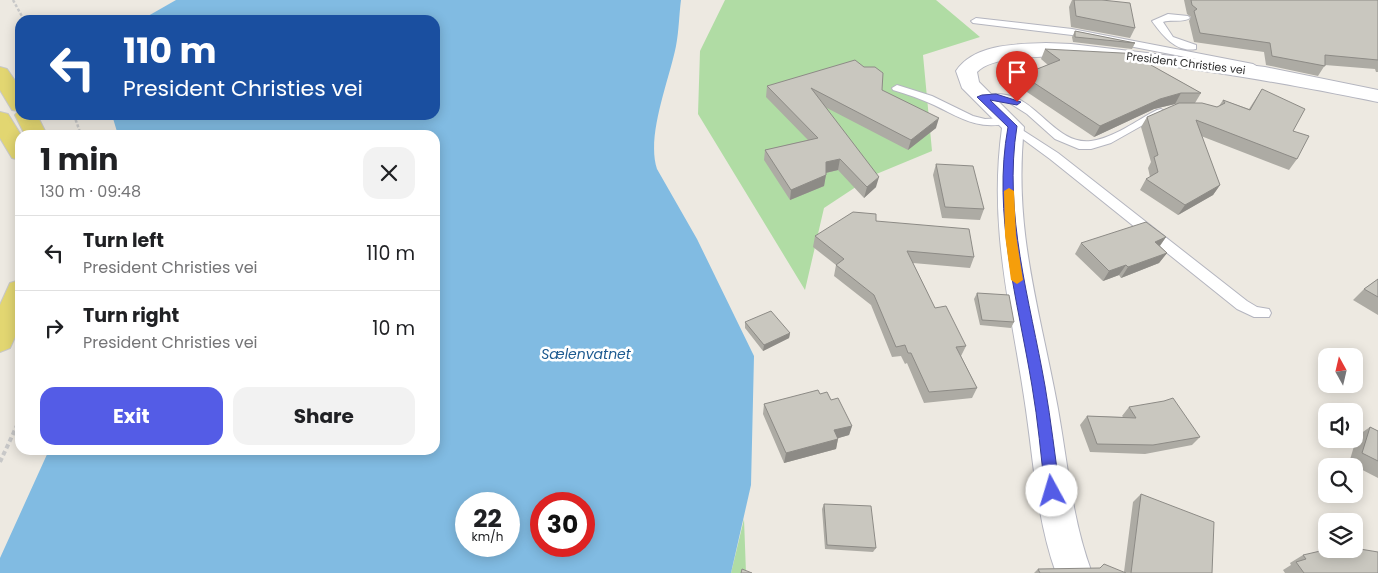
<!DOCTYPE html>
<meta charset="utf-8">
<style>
:root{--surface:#fff;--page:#f2f2f2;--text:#202124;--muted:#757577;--line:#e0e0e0;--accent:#545ce6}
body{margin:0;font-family:Poppins,sans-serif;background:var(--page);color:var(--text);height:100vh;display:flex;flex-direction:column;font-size:19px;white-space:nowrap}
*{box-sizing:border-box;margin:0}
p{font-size:16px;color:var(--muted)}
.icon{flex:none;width:28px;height:28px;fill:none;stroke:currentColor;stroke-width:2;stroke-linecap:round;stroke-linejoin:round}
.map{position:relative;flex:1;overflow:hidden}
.side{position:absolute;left:15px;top:130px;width:425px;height:325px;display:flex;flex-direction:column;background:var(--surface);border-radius:15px;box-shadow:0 2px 12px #0003}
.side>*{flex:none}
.hud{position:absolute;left:15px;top:15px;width:425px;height:105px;border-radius:15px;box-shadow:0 2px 12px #0003;background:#1a4fa0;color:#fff;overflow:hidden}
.needle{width:32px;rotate:352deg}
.buttons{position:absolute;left:1318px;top:348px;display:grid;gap:10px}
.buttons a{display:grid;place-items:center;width:45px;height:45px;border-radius:10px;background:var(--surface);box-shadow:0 2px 12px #0003;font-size:25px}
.speed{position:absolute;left:455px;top:492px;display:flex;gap:10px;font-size:25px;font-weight:700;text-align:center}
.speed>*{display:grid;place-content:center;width:65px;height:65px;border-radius:50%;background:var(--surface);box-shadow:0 2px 12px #0003;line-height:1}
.speed small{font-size:12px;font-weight:400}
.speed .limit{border:8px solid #d22;background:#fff;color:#111}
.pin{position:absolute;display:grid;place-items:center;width:42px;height:42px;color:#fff;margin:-51px -21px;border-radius:50% 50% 50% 0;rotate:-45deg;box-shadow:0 0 5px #0007}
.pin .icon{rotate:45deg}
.me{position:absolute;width:55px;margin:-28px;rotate:354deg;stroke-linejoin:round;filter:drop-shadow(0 0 4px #0008)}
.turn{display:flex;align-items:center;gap:18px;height:105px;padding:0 25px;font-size:22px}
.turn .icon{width:65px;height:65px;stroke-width:2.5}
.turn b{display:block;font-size:35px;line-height:42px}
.round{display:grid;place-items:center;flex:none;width:52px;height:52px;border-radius:15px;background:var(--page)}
.head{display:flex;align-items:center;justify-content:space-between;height:85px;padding:0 25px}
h1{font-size:30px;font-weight:700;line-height:38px}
.cta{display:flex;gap:10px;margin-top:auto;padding:10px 25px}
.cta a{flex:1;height:58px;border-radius:15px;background:var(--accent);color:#fff;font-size:20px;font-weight:700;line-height:58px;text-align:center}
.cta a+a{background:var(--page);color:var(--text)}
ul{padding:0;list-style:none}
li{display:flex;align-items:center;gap:15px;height:75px;padding:0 25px;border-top:1px solid var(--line)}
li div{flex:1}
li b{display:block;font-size:19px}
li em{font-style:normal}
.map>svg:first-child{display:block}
.green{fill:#b0dca4}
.water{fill:#81bbe2;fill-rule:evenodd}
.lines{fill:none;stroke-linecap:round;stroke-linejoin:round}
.lane-casing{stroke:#b4b5bf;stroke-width:2}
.street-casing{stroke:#b4b5bf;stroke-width:2}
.primary-casing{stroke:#c8c8c8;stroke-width:2}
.path-far1{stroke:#c8c8c8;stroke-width:2.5;stroke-dasharray:3 2;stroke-linecap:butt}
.path{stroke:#c8c8c8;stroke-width:4;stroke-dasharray:4.5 3;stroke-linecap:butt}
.lane{fill:#fff;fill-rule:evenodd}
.street{fill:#fff;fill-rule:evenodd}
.primary{fill:#e2d671;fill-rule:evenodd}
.wall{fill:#adaba4}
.shaded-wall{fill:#8d8b86}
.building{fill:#c9c7bf;stroke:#8d8b86}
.route{fill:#545ce6;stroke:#373c96}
.slow{fill:#f59e0b}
.labels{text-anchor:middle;stroke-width:5;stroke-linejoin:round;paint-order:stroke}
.far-street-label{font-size:11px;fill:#2d2d2d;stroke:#fff}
.water-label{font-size:14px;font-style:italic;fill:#1d5a90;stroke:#fff}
</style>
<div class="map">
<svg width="1378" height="573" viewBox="0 0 1378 573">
<rect width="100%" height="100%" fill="#ede9e1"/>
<path class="green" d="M725,0H936L980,37L923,55L932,151L874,175L824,208L805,290L698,114L700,51Z
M744,519L746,573H731Z"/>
<path class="water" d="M176,0H681C679,15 679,31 676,46C669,81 646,136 657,169L697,239L754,356L751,485L731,573H0V558L49,450H435V135H118L112,115H435V20H141ZM466,504H509V546H466ZM541,504H584V546H541Z"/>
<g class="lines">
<defs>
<path id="lane" d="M1168,14L1188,16L1190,18C1183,23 1171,19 1163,22L1173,37L1196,45V49C1176,53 1162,35 1152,21Z
M976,18L1072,29L1253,64L1258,67L1253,70L1072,35L973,23L971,21Z
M897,85L932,96L973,116L985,119L1004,118L1010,121L1008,123C979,131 959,117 934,105C921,99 907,94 893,90L892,88Z
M982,94C994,94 1005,93 1016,98C1042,109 1060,145 1091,141C1114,138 1137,120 1157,110L1161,109L1166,112L1111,143L1091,149H1079L1055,139L1027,114L1008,102L978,99V95Z
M1013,124L1058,153L1247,301L1257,307L1269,309L1271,313L1269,317H1254L1237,309L1050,159L1009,129V125Z"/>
<path id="street" d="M1046,43L1071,44L1265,67L1378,90V102C1314,89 1017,29 977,72L979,82L1024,127C1013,230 1040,310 1058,409C1068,465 1072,520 1092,573H1056C1037,520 1034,465 1026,410C1012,311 988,230 1002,128L962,88L956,71C974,44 1016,44 1046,43Z"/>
<path id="primary" d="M0,67L7,69L20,88V115H37L47,135H25L15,115L18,111L12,110L0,90Z
M0,112L8,114L21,135L20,160L12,158L0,138Z
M20,280V326L10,348L0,352V305L10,283Z"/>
</defs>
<use href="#lane" class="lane-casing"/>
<use href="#street" class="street-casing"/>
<use href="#primary" class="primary-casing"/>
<path class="path-far1" d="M13,0L24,20
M74,115L81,135"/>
<path class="path" d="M0,462L20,419"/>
<use href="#lane" class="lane"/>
<use href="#street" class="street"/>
<use href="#primary" class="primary"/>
</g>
<path class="wall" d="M1072,0H1102L1135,28L1130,38L1071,27L1069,7Z
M1184,0H1378V72H1376L1375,69L1325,65L1318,76L1266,65L1264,52L1194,42L1189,21L1191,17L1187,14Z
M1075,31L1135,43L1132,49L1073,42L1072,37Z
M1045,49L1142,60L1201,93L1195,103L1217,107L1219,106L1223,100L1249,109L1262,89L1293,131L1297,159L1289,170L1201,136L1220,185L1213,195L1178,215L1140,190L1146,179L1150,177L1148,168L1151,162L1141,127L1147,117L1179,104H1175L1154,109L1094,137L1018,86L1022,75L1048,65L1041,59Z
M767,86L882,90L936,128L908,150L825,107L876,187L864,198L838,170L826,173L824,186L790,200L764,160L765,150L808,140L766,97Z
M936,164L984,209L980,220L942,218L933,175Z
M876,221L974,257L970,268L913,263L935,308L966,346L961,356L977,388L972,398L924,403L907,363L905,364L901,356L892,357L871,305L834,276L836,265L813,247L815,236Z
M1166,237L1160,246L1167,253L1159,263L1121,278L1119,275L1103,281L1075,254L1081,243Z
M1378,279V315L1353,300L1364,289Z
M977,293L1014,322L1011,328L980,325L974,299Z
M745,322L790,333L789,338L763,351L745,328Z
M820,394L831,400L852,426L849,435L838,438L836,449L784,463L763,414L764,404Z
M1129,407L1200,437L1192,445L1145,454L1090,452L1080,425L1087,416L1123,417L1122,416Z
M1370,427L1378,431V478L1349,463L1357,436Z
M1141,494L1212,573H1034L1038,569L1124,572L1133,502Z
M824,504L876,548L873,552L825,549L822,509Z
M1303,555L1378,573H1285L1283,570L1291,565L1290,563Z"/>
<path class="shaded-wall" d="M1181,93L1175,104L1154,109L1094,137L1100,126L1160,99Z
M939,118L936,128L908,150L911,140Z
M840,159L838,170L825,173L826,162Z
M826,175L824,186L790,200L791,190Z
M879,177L876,187L864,198L867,187Z
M1220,185L1213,195L1178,215L1185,205Z
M1166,237L1158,248L1155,242Z
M1167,253L1159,263L1121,278L1128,267Z
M1126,265L1119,275L1103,281L1109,271Z
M790,333L789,338L763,351L764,345Z
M852,426L849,435L832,440L834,430Z
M838,439L836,449L784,463L786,453Z"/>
<path class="building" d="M1074,0H1102L1130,3L1135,28L1076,16Z
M1191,0H1378V60L1325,55V66L1272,56L1270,43L1200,33L1194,11L1197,9L1192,5Z
M1075,31L1135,43L1075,37Z
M1045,49L1141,54L1142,60L1201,93H1181L1160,99L1100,126L1022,75L1060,60Z
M855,60L864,67H875L883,73L882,90L939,118L911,140L811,88L879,177L867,187L840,159L826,162V175L791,190L765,150L818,138L767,86Z
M1262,89L1305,109L1293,131L1309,136L1297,159L1196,120L1220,185L1185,205L1146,179L1158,172L1154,157L1158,155L1147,117L1179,103H1202L1217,107L1225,103L1223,100L1250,110Z
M936,164L973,166L984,209L945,207Z
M853,212L876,214V221L969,229L974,257L907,251L935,308L946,306L966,346L956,347L977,388L929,392L911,353H908L905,345L896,347L874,295L836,265L844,259L815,236Z
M1146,222L1166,237L1155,242L1167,253L1128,267L1126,265L1109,271L1081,243Z
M1378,279V297L1364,289Z
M977,293L1009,295L1014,322L982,320Z
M771,311L790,333L764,345L745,322Z
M818,390L820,394L827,392L831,400L838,398L852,426L834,430L838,439L786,453L764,404Z
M1173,398L1200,437L1153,445L1097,444L1087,416L1136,418L1129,407L1164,401Z
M1370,427L1378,431V461L1362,453Z
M1141,494L1214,522L1212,573H1131Z
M824,504L871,506L876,548L827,545Z
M1354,548L1378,552V573H1304L1296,562L1306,559L1303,555L1329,549H1354Z
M1104,564L1126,573H1040L1038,569L1100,568Z
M742,569L752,573H741Z"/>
<path class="route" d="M996,94L1021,102L1017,105L990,100L1017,126C1003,214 1030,300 1045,386C1051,421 1055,456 1060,491L1057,496L1052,498L1048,496L1045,491C1041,456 1038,421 1032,386C1018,301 992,214 1008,127L977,97L982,95Z"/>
<path class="slow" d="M1009,188L1014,191L1016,235L1023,280L1017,284L1011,280L1005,235L1004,191Z"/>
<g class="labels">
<g class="far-street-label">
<text transform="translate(1186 63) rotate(7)" y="4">President Christies vei</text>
</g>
<g class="water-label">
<text x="586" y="359">Sælenvatnet</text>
</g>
</g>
</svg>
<div class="buttons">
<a><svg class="needle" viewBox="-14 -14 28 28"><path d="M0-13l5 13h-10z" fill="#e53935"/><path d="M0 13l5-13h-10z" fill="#757577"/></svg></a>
<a><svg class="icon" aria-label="sound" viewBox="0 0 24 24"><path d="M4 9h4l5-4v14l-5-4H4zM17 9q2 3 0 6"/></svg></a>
<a><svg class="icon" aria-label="search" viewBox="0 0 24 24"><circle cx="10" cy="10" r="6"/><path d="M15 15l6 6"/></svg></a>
<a><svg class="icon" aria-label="layers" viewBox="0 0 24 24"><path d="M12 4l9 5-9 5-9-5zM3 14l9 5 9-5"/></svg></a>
</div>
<div class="speed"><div>22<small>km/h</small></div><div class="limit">30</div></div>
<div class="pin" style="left:1017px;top:102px;background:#d93025"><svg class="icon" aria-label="arrive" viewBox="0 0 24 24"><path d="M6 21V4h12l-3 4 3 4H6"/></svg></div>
<svg class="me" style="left:1052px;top:491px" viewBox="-20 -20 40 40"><circle r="19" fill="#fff"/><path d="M0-13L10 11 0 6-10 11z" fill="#545ce6"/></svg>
<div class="hud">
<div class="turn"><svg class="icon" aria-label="left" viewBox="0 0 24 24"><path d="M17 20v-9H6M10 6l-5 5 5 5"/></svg><div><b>110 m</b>President Christies vei</div></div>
</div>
<section class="side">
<div class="head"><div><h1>1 min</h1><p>130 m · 09:48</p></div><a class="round"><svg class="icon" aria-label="close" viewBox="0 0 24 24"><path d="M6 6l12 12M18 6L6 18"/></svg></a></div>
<ul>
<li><svg class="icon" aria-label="left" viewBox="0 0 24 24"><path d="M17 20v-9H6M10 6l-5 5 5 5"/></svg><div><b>Turn left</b><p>President Christies vei</p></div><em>110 m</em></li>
<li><svg class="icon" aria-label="right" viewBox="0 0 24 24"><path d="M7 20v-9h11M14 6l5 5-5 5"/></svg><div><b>Turn right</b><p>President Christies vei</p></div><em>10 m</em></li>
</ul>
<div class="cta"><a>Exit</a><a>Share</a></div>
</section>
</div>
